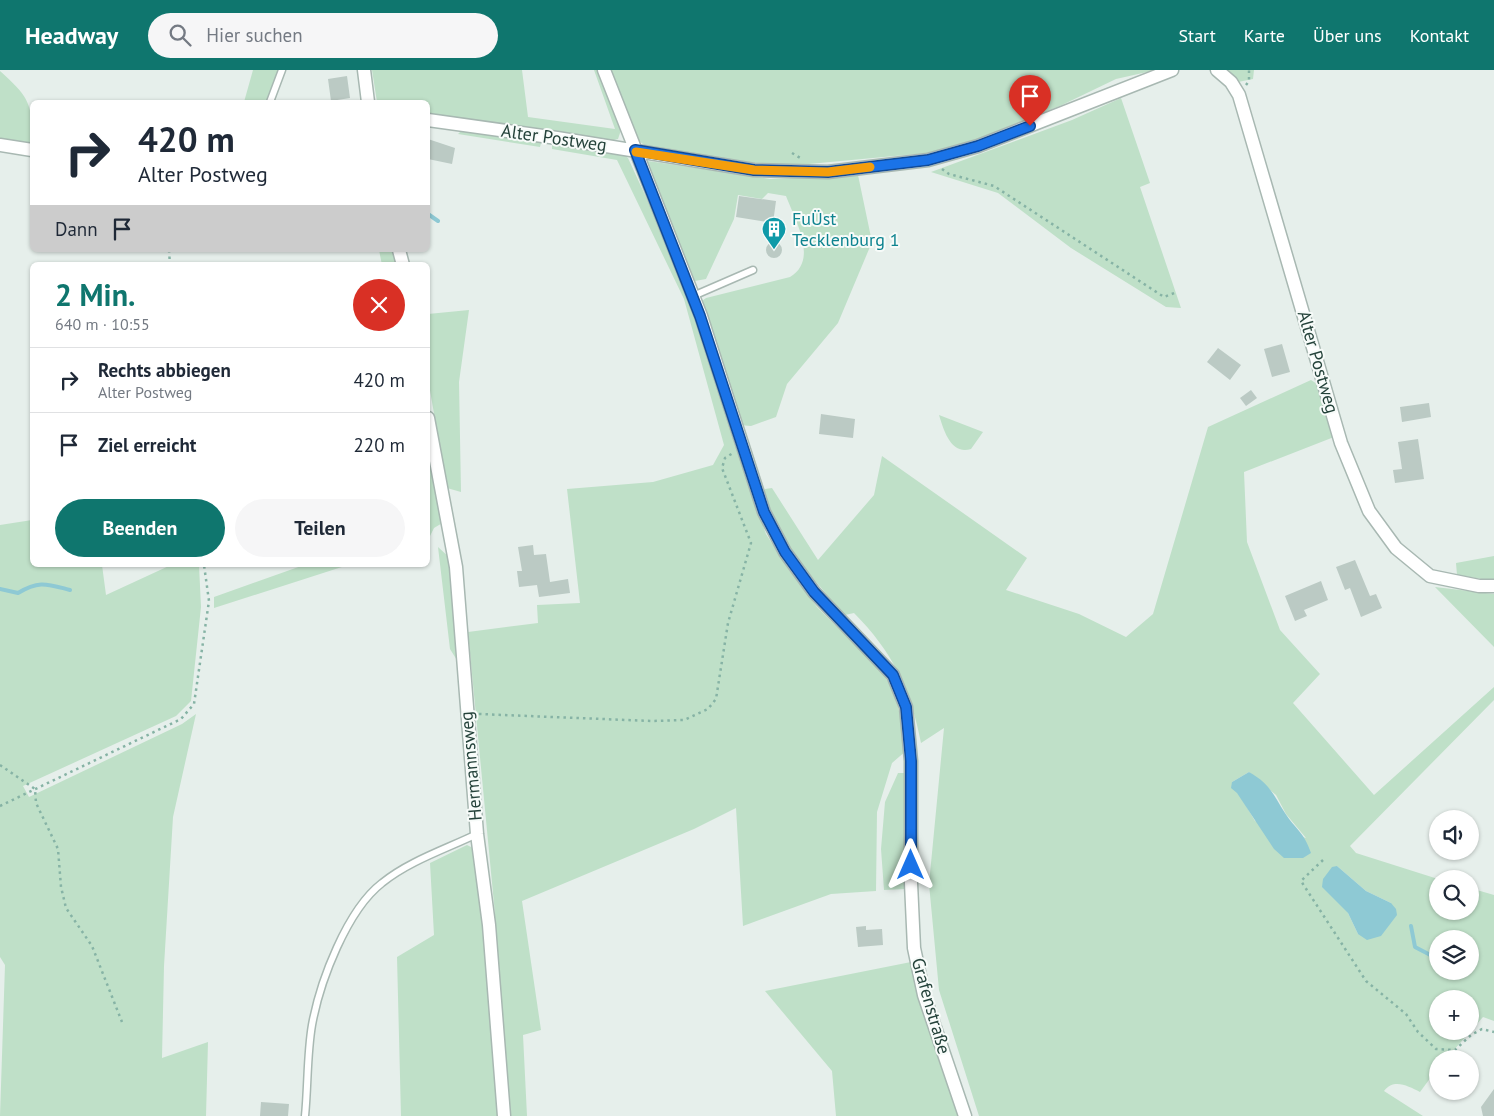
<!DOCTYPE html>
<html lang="de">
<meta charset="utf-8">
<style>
:root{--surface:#fff;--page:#f6f6f7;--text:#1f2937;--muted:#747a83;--line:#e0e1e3;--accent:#0f766e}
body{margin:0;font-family:"PT Sans",sans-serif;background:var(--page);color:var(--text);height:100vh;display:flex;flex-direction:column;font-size:19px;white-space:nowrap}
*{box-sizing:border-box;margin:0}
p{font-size:16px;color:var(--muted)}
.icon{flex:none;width:28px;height:28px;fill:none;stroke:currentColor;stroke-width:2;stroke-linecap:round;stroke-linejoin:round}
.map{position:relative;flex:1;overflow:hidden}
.side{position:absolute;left:30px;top:192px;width:400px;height:305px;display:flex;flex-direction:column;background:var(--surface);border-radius:8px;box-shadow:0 1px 4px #0004}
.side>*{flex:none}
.top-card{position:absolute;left:30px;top:30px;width:400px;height:152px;border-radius:8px;box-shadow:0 1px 4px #0004;background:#fff;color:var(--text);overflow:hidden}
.tools{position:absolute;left:1429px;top:740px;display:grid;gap:10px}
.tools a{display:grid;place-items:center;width:50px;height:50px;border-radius:50%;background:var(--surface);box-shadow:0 1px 4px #0004;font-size:25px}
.pin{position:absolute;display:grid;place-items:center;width:42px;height:42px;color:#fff;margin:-51px -21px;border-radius:50% 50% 50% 0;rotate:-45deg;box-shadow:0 0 5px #0007}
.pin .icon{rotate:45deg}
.me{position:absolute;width:55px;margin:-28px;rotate:0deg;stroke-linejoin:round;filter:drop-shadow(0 0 4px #0008)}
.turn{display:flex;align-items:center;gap:18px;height:105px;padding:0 25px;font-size:22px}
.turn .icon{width:65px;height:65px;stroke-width:2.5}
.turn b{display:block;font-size:35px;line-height:42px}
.then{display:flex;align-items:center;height:48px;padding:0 25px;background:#0003;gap:10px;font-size:19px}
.round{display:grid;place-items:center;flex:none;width:52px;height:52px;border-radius:26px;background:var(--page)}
.head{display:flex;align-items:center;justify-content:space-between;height:85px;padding:0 25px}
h1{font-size:30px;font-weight:800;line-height:38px;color:var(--accent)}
.action{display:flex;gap:10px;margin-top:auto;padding:10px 25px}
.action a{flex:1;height:58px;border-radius:30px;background:var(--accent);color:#fff;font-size:20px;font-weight:800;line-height:58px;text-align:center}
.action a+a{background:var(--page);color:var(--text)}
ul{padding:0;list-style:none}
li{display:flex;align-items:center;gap:15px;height:65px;padding:0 25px;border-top:1px solid var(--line)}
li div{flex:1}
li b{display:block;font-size:19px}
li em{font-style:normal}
header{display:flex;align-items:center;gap:30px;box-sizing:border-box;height:70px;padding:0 25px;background:var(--accent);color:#fff}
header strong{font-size:24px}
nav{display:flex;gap:28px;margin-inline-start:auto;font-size:18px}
.search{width:350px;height:45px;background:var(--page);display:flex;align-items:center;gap:12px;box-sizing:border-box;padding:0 18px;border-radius:28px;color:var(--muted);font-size:19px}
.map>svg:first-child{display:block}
.green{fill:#bfe0c8;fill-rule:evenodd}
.water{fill:#8ec9d4}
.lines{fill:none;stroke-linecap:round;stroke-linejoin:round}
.stream{stroke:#8ec9d4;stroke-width:4}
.building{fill:#bbcac4}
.service-casing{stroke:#a8b8b2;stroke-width:9}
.minor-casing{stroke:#a8b8b2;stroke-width:15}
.path{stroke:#86b3a5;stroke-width:2.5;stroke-dasharray:2.5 4;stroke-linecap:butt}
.service{stroke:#fff;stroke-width:6}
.minor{stroke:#fff;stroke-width:12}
.route-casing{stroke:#114b97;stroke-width:12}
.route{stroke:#1a73e8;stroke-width:9}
.slow{stroke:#f59e0b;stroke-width:9}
.labels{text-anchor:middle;stroke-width:4;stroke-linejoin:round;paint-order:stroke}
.street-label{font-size:18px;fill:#24423a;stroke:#f7fbf9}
.culture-label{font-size:18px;fill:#0d838f;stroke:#f7fbf9;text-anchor:start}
</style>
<header>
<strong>Headway</strong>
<div class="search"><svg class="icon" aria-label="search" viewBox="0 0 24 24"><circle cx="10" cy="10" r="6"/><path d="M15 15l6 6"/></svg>Hier suchen</div>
<nav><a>Start</a><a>Karte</a><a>Über uns</a><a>Kontakt</a></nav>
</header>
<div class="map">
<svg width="1494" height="1046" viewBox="0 0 1494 1046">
<rect width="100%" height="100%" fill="#e6efeb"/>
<path class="green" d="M253,0H282L275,32H244Z
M372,0H522L528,47L615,59L594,0H600L621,60L618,69L610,71L428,48V32H377Z
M611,0H1156L1116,9L1062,35L977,69L927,83L798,95L763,94L647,77L639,71Z
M1226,0H1254L1253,9L1238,12Z
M0,1C29,27 33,34 32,73L0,68Z
M1121,28L1150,113L1140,117L1181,238L1166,237L1071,178L998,123L931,102L1072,50Z
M461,61L538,70L541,73L540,77L458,64Z
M558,73L621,82L628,88L685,212L734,372L766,464L789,500L817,537L881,601L895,622L907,680L892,693L877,742L876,821L831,824L743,856L736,738L694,759L522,831L541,960L523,965L527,1046H401L397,887L434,865L430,793L467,775L475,779L483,850L495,844L468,562L538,553L537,535L580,533L567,419L653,412L713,395L724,375L684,229L617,90L552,79V75Z
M648,91L770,109L858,105L872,172L838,253L787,314L776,347L751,356L739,355L702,231L706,228L790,207C819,190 795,150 786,126L768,123L762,129L738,125L734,149L706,209L695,211L646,95Z
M379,180H394L397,195H382Z
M469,240L459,312L461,422L447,418L428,309V244Z
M1311,310L1320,316L1334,367L1244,402L1247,472L1280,560L1320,604L1293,633L1374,725L1494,617V630L1350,776L1356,783L1438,809V841H1470V818L1494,825V951L1483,947L1446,989H1438L1437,999L1420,1022C1408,1016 1394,1008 1384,1021L1423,1046H979L939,920L929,814L944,658L921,673C911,620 892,581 854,543L845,545C825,523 757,447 765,419L772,418L818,490L874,425L882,386L1027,488L1006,520L1079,544L1126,567L1153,544L1208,357ZM1249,702L1276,725L1286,744L1306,768L1255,751L1232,712ZM1337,796L1366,821L1391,833L1358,864L1348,843ZM1438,869H1470V901H1438ZM1438,929H1470V961H1438Z
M939,345L983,362L971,379C951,385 944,361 939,345Z
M428,363L444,452L434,458L428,470V452L430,451L428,436Z
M32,450V495H102L106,525L171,495H199L201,537L191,631L176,646L23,716L29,727L182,654L196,644L173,747L164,896L162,988L208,972L206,1046H0L5,895L0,887V455Z
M438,477L450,488L460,595L450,579Z
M1494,486V511L1457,505L1456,493Z
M304,495H348L214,538V527Z
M1435,517L1494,524V577Z
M898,703H905L907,711L906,819L884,820L881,779L885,732Z
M911,892L959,1046H836L832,1001L765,921Z"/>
<path class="water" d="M1249,702C1270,714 1273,724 1285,743C1296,760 1304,762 1311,783L1303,788H1284L1274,779L1237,723L1231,718L1232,712Z
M1337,796L1366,821L1391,833L1396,839L1397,845L1381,866L1367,870L1358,864L1348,843L1322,817L1323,809L1332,797Z"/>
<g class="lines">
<path class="stream" d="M428,144L438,151
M0,519L18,523C39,510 47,514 70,520
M1411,856L1415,877L1438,889"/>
</g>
<path class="building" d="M347,6L350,28L331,31L328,9Z
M428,69L455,78L452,94L428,89Z
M739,126L776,131L773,153L736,147Z
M766 180a8 8 0 1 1 16 0a8 8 0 1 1-16 0Z
M1282,274L1290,302L1272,307L1264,279Z
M1218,278L1241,295L1230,310L1207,292Z
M1251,320L1257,328L1246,336L1240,328Z
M1429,333L1431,347L1402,352L1400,337Z
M821,344L855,349L853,368L819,364Z
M1418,369L1424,409L1395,413L1393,400L1402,399L1398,372Z
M533,475L534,485L546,484L550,512L568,509L570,523L539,527L537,515L519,517L517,501H522L518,477Z
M1355,490L1370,526L1376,524L1382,538L1361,547L1350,518L1345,520L1336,497Z
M1321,511L1328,530L1304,540L1307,546L1295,551L1285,526Z
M866,856V860L882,859L883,875L858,877L856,857Z
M1494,1019V1046H1483L1481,1037Z
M261,1032L289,1034L288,1046H260Z"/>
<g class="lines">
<defs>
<path id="service" d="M270,32L282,0
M693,226L753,200
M305,1046C308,1016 307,984 312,955C320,911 347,840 382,813C409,791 446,779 477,764"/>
<path id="minor" d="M364,0L368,32
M604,0L701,246L764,442L785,482L814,522L893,605L906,637L911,691V813L914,878L924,925L965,1046
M1217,0L1231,12L1239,25L1341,373L1369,441L1396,478L1430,506L1479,516H1494
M428,50L557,68L754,100L828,102L928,90L978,76L1172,0
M0,75L32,80
M399,180L403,195
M428,348L456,497L477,764L489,855L504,1046"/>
</defs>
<use href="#service" class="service-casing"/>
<use href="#minor" class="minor-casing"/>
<path class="path" d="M1246,15L1249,11V0
M792,83L802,89
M942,99L949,104L994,116L1164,227L1177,222
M169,180L170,195
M479,644L651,651L684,650L708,639L716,629L728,553L751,473L722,398L725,388L733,383
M0,695L35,719L36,733L58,779L61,817L66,838L92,876L122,952
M0,736L181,649L194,634L209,531L204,495
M1323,790L1301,811L1366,911L1406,944L1418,962L1436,979L1455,980L1471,965L1482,959L1494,962"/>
<use href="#service" class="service"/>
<use href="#minor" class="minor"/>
</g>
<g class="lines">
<defs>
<path id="route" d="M911,795V691L906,637L893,605L814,522L785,482L764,442L700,246L635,80L754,100L828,102L928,90L978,76L1030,56"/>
</defs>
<use href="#route" class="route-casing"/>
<use href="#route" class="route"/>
<path class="slow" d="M636,82L754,100L828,102L870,97"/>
</g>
<defs>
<symbol id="building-pin" viewBox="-11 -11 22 30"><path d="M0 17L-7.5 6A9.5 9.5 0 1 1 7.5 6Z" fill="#0f9aa8" stroke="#f7fbf9"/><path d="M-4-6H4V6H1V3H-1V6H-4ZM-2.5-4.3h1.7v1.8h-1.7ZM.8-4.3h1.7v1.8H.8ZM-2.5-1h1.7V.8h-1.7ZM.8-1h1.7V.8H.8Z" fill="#fff"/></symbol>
</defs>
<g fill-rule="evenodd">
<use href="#building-pin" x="760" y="145" width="28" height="38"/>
</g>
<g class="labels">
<g class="street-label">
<text transform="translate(554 68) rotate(8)" y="6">Alter Postweg</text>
<text transform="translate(1318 292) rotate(74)" y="6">Alter Postweg</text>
<text transform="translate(471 696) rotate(-95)" y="6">Hermannsweg</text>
<text transform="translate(931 936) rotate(74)" y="6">Grafenstraße</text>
</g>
<g class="culture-label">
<text x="792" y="155">FuÜst<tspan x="792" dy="21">Tecklenburg 1</tspan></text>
</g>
</g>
</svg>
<div class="tools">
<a><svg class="icon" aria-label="sound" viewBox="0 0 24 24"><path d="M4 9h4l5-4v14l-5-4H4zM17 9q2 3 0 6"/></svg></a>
<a><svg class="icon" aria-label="search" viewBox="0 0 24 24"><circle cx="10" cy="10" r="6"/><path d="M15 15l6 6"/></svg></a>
<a><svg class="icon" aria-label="layers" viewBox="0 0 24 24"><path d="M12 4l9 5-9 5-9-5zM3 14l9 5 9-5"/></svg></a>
<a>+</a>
<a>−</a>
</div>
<div class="pin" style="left:1030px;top:56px;background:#d93025"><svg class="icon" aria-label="arrive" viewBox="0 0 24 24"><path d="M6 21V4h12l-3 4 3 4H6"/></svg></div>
<svg class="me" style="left:911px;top:795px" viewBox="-20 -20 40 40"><path d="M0-17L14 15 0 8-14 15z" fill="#1a73e8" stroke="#fff" stroke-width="4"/></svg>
<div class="top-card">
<div class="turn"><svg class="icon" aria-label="right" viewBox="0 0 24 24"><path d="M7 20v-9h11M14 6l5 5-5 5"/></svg><div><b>420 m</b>Alter Postweg</div></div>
<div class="then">Dann<svg class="icon" aria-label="arrive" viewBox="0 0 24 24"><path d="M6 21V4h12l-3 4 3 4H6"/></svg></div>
</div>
<section class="side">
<div class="head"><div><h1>2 Min.</h1><p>640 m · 10:55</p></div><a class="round" style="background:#d93025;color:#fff"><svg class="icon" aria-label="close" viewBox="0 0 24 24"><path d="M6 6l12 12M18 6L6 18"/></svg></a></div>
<ul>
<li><svg class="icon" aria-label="right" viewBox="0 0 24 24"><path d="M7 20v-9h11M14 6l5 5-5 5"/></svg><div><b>Rechts abbiegen</b><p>Alter Postweg</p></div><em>420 m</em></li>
<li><svg class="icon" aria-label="arrive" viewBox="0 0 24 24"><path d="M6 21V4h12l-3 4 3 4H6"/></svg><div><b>Ziel erreicht</b></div><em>220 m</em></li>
</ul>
<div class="action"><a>Beenden</a><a>Teilen</a></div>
</section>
</div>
